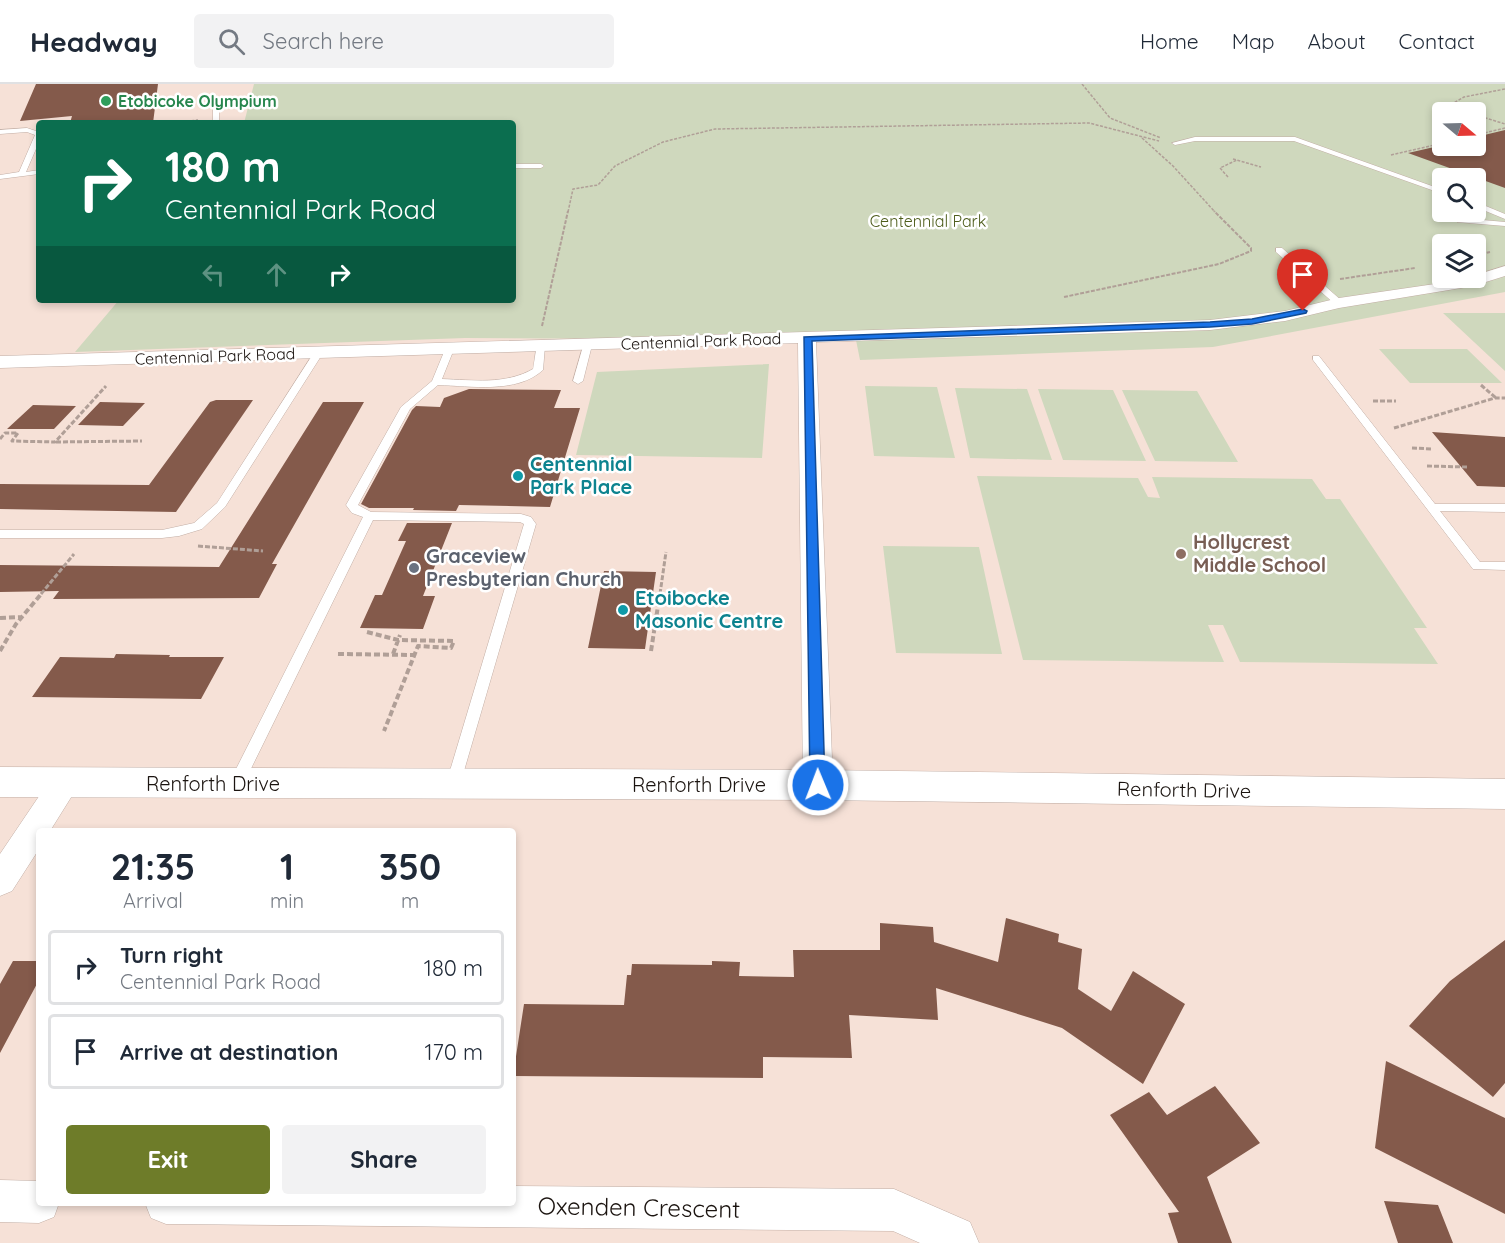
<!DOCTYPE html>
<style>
:root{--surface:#fff;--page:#f2f2f3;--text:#1f2937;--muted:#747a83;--line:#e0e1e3;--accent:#6e7c29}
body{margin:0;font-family:Quicksand,sans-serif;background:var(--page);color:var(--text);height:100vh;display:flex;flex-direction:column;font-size:22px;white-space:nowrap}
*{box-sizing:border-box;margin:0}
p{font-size:20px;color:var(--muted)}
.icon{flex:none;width:33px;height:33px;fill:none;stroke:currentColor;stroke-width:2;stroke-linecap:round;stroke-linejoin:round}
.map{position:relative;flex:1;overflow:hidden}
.details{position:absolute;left:36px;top:744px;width:480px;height:378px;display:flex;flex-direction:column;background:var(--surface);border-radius:6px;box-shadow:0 3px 9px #0003}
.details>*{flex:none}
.banner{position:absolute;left:36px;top:36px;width:480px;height:183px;border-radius:6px;box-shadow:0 3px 9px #0003;background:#0b6e4f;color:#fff;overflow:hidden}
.needle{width:39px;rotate:109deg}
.tools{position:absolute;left:1432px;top:18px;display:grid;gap:12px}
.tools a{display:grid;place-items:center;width:54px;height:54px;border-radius:6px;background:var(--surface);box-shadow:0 3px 9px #0003;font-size:30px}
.pin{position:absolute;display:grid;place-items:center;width:51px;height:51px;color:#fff;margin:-62px -26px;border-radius:50% 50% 50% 0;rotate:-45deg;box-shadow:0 0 6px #0007}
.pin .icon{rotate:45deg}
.me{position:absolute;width:66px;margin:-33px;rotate:359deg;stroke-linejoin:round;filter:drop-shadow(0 0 4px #0008)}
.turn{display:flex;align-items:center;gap:21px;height:126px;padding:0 30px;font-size:27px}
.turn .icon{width:78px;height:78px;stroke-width:2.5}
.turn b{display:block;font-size:42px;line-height:51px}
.lanes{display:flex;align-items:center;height:57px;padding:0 30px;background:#0003;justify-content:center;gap:30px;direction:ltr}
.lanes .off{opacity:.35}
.eta{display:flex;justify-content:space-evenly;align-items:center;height:102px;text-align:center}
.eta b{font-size:36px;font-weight:800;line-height:42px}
.action{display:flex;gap:12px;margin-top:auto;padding:12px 30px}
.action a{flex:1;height:69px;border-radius:6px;background:var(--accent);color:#fff;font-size:24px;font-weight:800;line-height:69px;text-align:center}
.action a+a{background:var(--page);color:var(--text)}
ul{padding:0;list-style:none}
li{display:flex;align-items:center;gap:18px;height:75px;margin:0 12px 9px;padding:0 18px;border:3px solid var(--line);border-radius:6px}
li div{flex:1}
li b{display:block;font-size:22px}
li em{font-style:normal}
header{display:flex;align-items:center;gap:36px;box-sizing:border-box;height:84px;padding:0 30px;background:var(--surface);border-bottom:2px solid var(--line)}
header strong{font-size:28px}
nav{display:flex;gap:33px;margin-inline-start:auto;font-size:21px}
.search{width:420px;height:54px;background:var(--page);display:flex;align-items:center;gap:15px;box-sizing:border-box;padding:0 21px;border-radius:6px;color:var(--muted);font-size:22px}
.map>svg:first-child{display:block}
.green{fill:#cfd8bd;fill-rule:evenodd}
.building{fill:#845a4b}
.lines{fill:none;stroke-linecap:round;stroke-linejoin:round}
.service-casing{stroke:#c2aea5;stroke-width:1}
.minor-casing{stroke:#c2aea5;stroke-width:1}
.secondary-casing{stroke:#c2aea5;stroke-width:1}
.path-far3{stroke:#b09f97;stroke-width:1.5;stroke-dasharray:3 1.5;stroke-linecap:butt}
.path-far2{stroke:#b09f97;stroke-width:2;stroke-dasharray:4 1.5;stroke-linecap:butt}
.path-far1{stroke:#b09f97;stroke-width:3;stroke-dasharray:5 2;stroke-linecap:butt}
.path{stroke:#b09f97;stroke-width:4;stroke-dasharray:6 3;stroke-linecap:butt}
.service{fill:#fff;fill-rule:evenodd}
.minor{fill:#fff;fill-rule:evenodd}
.secondary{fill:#fff;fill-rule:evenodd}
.route{fill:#1a73e8;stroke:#114b97;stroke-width:1.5}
.leisure-dot{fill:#2e9e5b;stroke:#fff;stroke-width:2}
.culture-dot{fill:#0f9aa8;stroke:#fff;stroke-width:2}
.education-dot{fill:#8d6e63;stroke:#fff;stroke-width:2}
.worship-dot{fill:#6b7280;stroke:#fff;stroke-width:2}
.labels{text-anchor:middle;stroke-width:5;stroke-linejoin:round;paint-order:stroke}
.far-leisure-label{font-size:16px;font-weight:bold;fill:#27864d;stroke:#fff;text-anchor:start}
.far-park-label{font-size:16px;fill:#4e5d1c;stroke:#fff}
.far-street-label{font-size:16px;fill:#1b1410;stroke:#fff}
.culture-label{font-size:20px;font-weight:bold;fill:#0d838f;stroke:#fff;text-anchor:start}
.education-label{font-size:20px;font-weight:bold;fill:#785e54;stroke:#fff;text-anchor:start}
.worship-label{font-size:20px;font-weight:bold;fill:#5b616d;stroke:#fff;text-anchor:start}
.street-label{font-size:20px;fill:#1b1410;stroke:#fff}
.near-street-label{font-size:24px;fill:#1b1410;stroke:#fff}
</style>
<header>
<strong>Headway</strong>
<div class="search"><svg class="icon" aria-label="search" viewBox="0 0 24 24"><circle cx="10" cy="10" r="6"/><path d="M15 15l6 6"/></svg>Search here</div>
<nav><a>Home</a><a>Map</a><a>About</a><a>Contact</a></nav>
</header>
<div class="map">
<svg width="1505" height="1159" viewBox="0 0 1505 1159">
<rect width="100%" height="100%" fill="#f6e1d7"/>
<path class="green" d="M254,0H1505V208L1213,263L860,276L856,256L465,254L75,268L119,216H513V39H244ZM1443,28H1476V62H1443ZM1443,94H1476V128H1443ZM1443,160H1476V194H1443Z
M1443,229H1505V287Z
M1379,265H1467L1502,299H1410Z
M769,280L762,374L576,371L597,288Z
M865,302L937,303L955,374L874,372Z
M955,304L1027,305L1052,376L970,374Z
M1038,305L1113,306L1146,377L1063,376Z
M1122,306L1197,307L1238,378L1155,377Z
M977,392L1138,394L1148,413L1160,414L1152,393L1312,395L1326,415H1340L1427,544H1414L1438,580L1240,578L1223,541H1208L1224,578L1023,576Z
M883,462L979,463L1002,570L896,569Z"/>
<path class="building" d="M36,0H158L153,39H70L72,32L20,37Z
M1505,46V104L1408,69L1443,61L1476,62V53Z
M469,305L561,306L554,324H580L550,423L459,421L456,427L413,426L414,424H369L361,420L412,326L416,322L440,323L444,314Z
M216,316H253L176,428L0,425V400L149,401L210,318Z
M100,318L145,319L123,342L78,341Z
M323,318H364L272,480H277L259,514L53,515L59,507L0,508V481L219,483Z
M33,321L76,322L54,345H7Z
M1432,348L1505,353V403L1477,402Z
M407,439H452L423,512H435L423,545L360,544L375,511H382L406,457H398Z
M604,487L656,488L645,565L588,564Z
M116,570L170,571L169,573H224L201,615L32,613L60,573L114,574Z
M1006,834L1059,850L1058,858L1082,865L1078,905L1111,927L1133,887L1185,920L1143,1000L1062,944L936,904L938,936L849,931L852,974L763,973V994L513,992L524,920L624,921L627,891H631L632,880L712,881V877L740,878L739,892L794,893L793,866H880V839L933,843L934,858L998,878Z
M1505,856V999L1493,1013L1409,942L1450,897Z
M13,877H39V896L0,969V900Z
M1386,977L1505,1034V1130L1375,1064Z
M1215,1002L1260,1059L1207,1093L1232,1159H1178L1168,1129L1179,1128L1110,1031L1149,1008L1167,1031Z
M1384,1117L1438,1121L1453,1159H1398Z"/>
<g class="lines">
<defs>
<path id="service" d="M216,21L219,23V39H213V23Z
M27,44L39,48V58L26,88L39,86V90L0,95V91L19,88L35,51L27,48L0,50V46Z
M1195,53H1295L1443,106V110L1294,57H1195L1175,61L1172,59Z
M513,80H541L544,82L541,84H513Z
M1476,118L1505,130V135L1476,123Z
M1460,134L1505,138V142L1457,138V134Z
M1276,164H1282L1342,217V221H1336L1276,168Z
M584,259L592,261L583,297L578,300L573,297Z
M537,260L545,262L543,286C517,310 470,302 438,301L410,325L358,421L371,428L521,430L531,433L536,440L459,704L454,706L449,704L446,700L524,440L520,438L373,436L242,703L237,705L232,703L229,699L363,433L352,429L346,421L401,323L432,297L446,263L454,265L442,295C473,296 505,301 533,285Z
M315,267L323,269L225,423L202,445L179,452L162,454H0V446H162L194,439L217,419Z
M1313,272H1319L1435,420H1505V428L1440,427L1480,478H1505V486L1473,485L1313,276Z"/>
<path id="minor" d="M1505,182V192L1473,202L1339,224L1285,237L1210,246L816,258L833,701L829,710L818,713L807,710L803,701L798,259L0,284V272L1210,236L1285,227L1339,214L1476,194V191Z
M65,687L76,690L80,699L50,747H39V765L12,807L0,812V770L54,690Z
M0,1096L39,1097V1119H59L54,1133L39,1139L0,1138Z
M513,1102L894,1105L970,1138L979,1159H920L893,1147L166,1140L151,1134L145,1119H513Z"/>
<path id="secondary" d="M0,683L818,686L1505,695V725L818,716L0,713Z"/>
</defs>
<use href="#service" class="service-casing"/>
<use href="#minor" class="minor-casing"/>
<use href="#secondary" class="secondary-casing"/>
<path class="path-far3" d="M1082,0L1110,34L1161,54
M1469,28L1454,23L1452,20L1464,13L1505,5
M1476,31L1505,40
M169,39L198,36
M1476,51L1505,44
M1142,54L1173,82L1215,128
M1391,71L1443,59
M1233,75L1261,83
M1228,93L1220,84L1237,76
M568,128L573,105L598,101L615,82L663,58L715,45L1089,39L1159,57"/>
<path class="path-far2" d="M1476,171L1490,168
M1340,195L1415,184
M1064,213L1219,180L1251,167V164L1214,127
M542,242L568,127"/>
<path class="path-far1" d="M1481,301L1496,314
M1373,317H1396
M1394,344L1495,314H1505
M0,355L5,349H18L12,357L55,358L106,302
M56,358L142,357
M1412,364L1433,365
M1427,382L1467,383
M198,462L263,467
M41,510L74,470
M660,510L666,468"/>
<path class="path" d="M0,534L21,533
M367,548L398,556L454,557L451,564L418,562L384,647
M0,567L16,540L42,509
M651,567L660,509
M338,570L415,571
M393,570L400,551"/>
<use href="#service" class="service"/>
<use href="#minor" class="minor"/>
<use href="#secondary" class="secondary"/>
</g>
<path class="route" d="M1303,225L1307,227L1306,229L1252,240L1210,243L812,257L825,701L823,705L818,707L812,705L810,701L804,253L1210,238L1252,235Z"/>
<circle class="leisure-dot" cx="106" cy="17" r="6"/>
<g class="culture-dot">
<circle cx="518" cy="392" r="6"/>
<circle cx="623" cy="526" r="6"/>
</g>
<circle class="education-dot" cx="1181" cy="470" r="6"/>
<circle class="worship-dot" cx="414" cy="484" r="6"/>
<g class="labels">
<g class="far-leisure-label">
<text x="118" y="23">Etobicoke Olympium</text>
</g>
<g class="far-park-label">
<text x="928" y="143">Centennial Park</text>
</g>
<g class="far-street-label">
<text transform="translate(701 257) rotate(-2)" y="6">Centennial Park Road</text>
<text transform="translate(215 272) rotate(-2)" y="6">Centennial Park Road</text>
</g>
<g class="culture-label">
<text x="530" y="387">Centennial<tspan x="530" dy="23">Park Place</tspan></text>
<text x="635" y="521">Etoibocke<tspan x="635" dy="23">Masonic Centre</tspan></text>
</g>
<g class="education-label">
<text x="1193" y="465">Hollycrest<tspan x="1193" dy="23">Middle School</tspan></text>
</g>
<g class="worship-label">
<text x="426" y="479">Graceview<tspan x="426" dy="23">Presbyterian Church</tspan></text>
</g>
<g class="street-label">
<text x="213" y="707">Renforth Drive</text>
<text x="699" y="708">Renforth Drive</text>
<text transform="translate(1184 706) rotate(1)" y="7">Renforth Drive</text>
</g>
<g class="near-street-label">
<text transform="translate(639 1124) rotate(1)" y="8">Oxenden Crescent</text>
</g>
</g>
</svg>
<div class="tools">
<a><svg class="needle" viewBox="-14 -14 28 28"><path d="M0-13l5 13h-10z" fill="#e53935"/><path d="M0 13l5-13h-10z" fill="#747a83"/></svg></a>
<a><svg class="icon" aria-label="search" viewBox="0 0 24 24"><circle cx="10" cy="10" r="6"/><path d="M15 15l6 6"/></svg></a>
<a><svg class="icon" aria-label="layers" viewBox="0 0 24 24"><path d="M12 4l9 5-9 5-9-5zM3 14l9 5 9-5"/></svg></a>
</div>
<div class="pin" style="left:1303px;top:227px;background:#d93025"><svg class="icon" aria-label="arrive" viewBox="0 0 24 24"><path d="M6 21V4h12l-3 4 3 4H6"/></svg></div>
<svg class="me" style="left:818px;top:701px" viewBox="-20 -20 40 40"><circle r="17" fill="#1a73e8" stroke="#fff" stroke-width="3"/><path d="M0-11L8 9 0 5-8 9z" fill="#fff"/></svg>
<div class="banner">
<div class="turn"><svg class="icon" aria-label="right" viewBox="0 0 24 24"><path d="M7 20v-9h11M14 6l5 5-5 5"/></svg><div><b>180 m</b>Centennial Park Road</div></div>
<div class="lanes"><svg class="icon off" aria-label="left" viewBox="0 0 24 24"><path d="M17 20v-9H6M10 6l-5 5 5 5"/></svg><svg class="icon off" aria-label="ahead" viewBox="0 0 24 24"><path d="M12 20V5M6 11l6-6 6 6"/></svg><svg class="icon" aria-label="right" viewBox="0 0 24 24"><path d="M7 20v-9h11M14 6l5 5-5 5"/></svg></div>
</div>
<section class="details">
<div class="eta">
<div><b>21:35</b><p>Arrival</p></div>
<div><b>1</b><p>min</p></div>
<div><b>350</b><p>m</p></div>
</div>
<ul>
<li><svg class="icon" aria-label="right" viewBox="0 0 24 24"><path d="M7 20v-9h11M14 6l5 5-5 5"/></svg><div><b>Turn right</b><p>Centennial Park Road</p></div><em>180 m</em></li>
<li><svg class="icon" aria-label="arrive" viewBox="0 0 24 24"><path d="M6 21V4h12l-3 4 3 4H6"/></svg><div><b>Arrive at destination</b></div><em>170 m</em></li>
</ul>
<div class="action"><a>Exit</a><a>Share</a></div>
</section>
</div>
